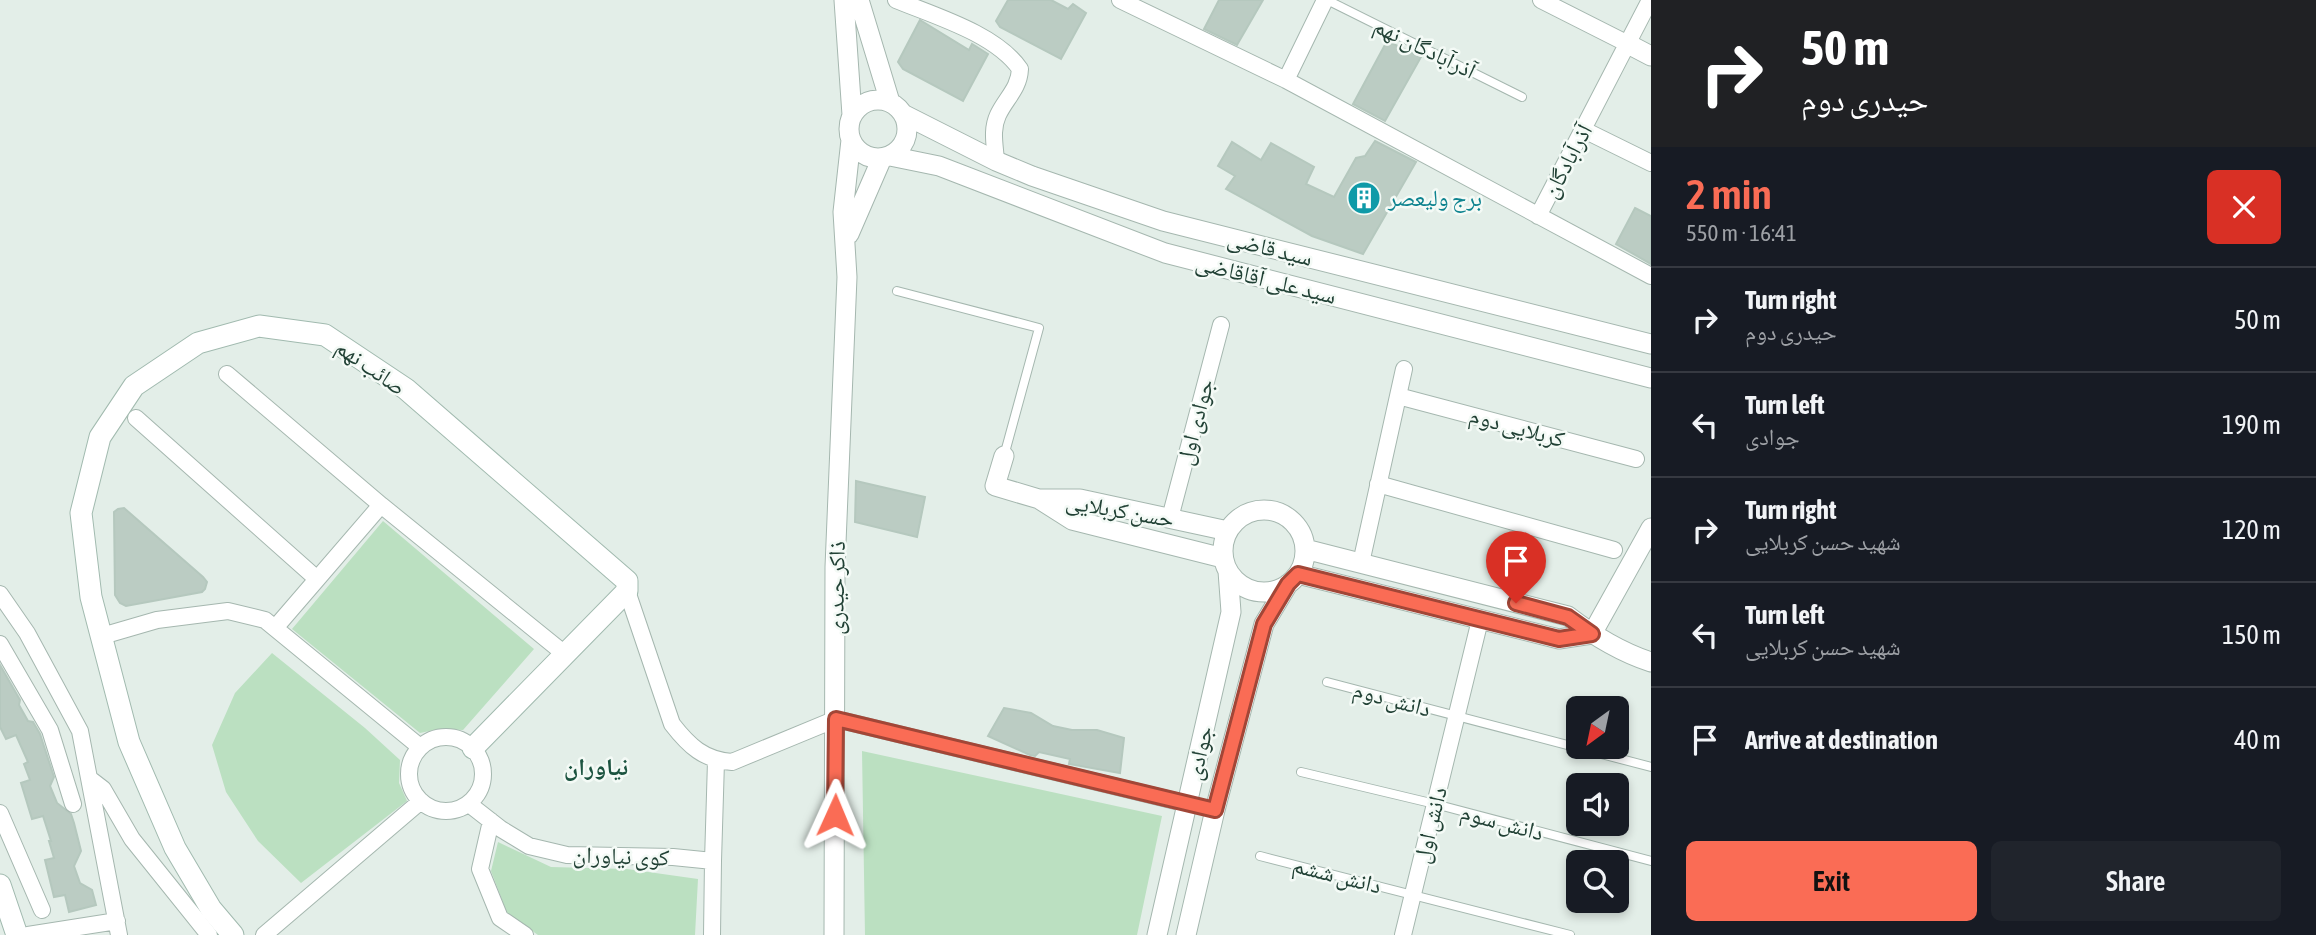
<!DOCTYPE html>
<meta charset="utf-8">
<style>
:root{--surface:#171b24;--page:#20242c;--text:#f1f3f6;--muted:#9ea1a6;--line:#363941;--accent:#fa6c55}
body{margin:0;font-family:"Asap Condensed","Noto Naskh Arabic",sans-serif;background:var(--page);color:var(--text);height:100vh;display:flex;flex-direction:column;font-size:26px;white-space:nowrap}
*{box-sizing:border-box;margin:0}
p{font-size:23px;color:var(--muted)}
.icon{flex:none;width:38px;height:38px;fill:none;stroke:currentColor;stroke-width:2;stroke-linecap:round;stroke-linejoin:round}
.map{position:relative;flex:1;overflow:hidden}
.details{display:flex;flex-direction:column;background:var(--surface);width:665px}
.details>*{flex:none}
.hud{background:#202124;color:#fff;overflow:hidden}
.needle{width:46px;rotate:213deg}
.fabs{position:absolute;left:1566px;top:696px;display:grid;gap:14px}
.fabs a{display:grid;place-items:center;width:63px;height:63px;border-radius:10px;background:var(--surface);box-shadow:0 4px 10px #0003;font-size:35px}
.pin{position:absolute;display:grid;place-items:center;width:60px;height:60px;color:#fff;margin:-72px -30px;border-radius:50% 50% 50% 0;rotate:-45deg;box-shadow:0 0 7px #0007}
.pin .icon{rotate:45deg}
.me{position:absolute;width:77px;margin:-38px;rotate:1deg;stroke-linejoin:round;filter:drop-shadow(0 0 5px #0008)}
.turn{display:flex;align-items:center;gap:24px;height:147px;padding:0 35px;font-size:32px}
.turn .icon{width:91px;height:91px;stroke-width:2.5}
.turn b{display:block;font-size:49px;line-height:60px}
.round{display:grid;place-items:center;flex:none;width:74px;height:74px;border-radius:10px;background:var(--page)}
.head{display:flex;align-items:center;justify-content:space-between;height:119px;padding:0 35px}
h1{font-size:42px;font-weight:600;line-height:52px;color:var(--accent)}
.action{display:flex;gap:14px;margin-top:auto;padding:14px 35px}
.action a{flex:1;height:80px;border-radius:10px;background:var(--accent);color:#111;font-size:28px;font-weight:600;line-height:80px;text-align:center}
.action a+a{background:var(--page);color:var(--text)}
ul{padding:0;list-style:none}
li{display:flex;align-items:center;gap:21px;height:105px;padding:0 35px;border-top:2px solid var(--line)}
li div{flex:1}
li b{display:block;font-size:26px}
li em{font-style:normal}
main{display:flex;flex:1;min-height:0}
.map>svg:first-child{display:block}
.grass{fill:#bbe0c1}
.building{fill:#bbccc3;stroke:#b5c8be;stroke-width:2}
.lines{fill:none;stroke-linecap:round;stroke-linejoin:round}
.service-casing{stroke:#a5b7af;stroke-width:10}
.minor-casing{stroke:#a5b7af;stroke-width:18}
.tertiary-casing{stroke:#a5b7af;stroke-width:21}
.secondary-casing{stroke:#a1baaf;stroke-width:23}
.service{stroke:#fff;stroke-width:8}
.minor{stroke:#fff;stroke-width:16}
.tertiary{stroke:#fff;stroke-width:19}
.secondary{stroke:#fff;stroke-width:21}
.route-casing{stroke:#a24637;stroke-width:18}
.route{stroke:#fa6c55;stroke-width:12}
.labels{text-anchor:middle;stroke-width:5;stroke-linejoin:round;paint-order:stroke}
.street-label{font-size:23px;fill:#214135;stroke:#f4faf6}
.culture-label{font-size:23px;fill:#0d838f;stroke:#f4faf6;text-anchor:start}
.neighbourhood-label{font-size:24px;font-weight:bold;fill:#1c5440;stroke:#f4faf6}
</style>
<main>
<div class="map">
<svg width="1651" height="935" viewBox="0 0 1651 935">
<rect width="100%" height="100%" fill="#e3eee8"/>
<path class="grass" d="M383,521L534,649L463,730L439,729L420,733L292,629Z
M272,653L365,728L400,760L399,783L407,801L301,883L258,841L226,792L212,745L235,693Z
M862,751L1162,816L1137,935H865Z
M498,842L551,867L627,869L698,879L695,935H538L507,913L491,871Z"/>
<path class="building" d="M1008,0H1051L1068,9L1073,4L1086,13L1061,59L1000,27L996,21Z
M1219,0H1263L1237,45L1204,29Z
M920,20L969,50L972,44L988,54L963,101L903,69L898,62Z
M1387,41L1421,57L1385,121L1353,104Z
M1375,141L1416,162L1363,254L1312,236L1226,189L1235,176L1218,166L1232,142L1261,160L1271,143L1314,167L1306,184L1334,197L1356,158L1365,156Z
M1635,208L1651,216V264L1616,244Z
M856,481L925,497L917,537L855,522Z
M124,508L203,577L207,582L205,589L202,592L126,606L120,603L115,595L114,512L118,509Z
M0,665L20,700L19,705L28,721L33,722L40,734L54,777L50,786L57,803L71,814L74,823L81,851L74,866L80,883L92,890L96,905L69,912L65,895L54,897L45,860L54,858L49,841H51L43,816L32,819L21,783L30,780L24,764L28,762L16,735L6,739L0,727Z
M1004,708L1031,713L1053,726L1072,730H1097L1124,738L1120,773L1069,764L1070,759L1039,752L1035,756L1030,755L988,736Z"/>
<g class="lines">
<defs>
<path id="service" d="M1327,0L1522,97
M897,291L1039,328L1004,456
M1327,682L1651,767
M1301,772L1435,804L1651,861
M1260,856L1570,935"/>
<path id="minor" d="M896,0C935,16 996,34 1020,69C1019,89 1006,98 998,115C991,130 995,145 996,161
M1120,0L1286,80L1651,276
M1541,0L1628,44
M1286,80L1325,0
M1584,130L1651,163
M1538,216L1650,0
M227,374L381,505L566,655
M1398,396L1636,459
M136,418L317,579
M1378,484L1614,550
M1170,518L1221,325
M1361,563L1404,369
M627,591L672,724C689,746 704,760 732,762L836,719L1188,804
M0,594L27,633L80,731L119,935
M275,628L381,505
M102,636L157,620L228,611L265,620L420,747
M0,644L50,730L73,804
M409 774a37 37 0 1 1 74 0a37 37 0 1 1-74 0Z
M90,779L103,789L132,839L209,935
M469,804L501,829L529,846L567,855L673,857L713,861L712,935
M0,813L42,910
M491,821L480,869L500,918L525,935
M713,861L716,761
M28,935L117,921
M264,935L421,801
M1403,935L1480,620"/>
<path id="tertiary" d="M844,0L852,115
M859,0L890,102
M1628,44L1651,56
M849 129a29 29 0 1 1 58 0a29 29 0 1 1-58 0Z
M903,114L996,161L1032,176L1163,221L1651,344
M890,156L939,166L1165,253L1651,378
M849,234L882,158
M1004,456L995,486L1039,499
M1223 551a41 41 0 1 1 82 0a41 41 0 1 1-82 0Z
M1305,549L1568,616C1594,636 1620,652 1651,662
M1223,558L1072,520L1039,499H1080L1228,531
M1298,574L1559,639L1592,634
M1592,634L1651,528
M834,935L835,567L847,277L843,212L851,140
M1157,935L1231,612L1228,571
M1186,935L1215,810L1264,624L1288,584"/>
<path id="secondary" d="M0,885L17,935
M233,935L211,909L175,848L129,742L91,597L81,513L100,437L134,386L198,343L259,326L325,335L406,389L627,581V591L473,748"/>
</defs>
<use href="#service" class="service-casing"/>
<use href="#minor" class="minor-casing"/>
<use href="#tertiary" class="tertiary-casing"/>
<use href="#secondary" class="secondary-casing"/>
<use href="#service" class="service"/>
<use href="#minor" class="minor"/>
<use href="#tertiary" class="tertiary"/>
<use href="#secondary" class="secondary"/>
</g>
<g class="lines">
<defs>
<path id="route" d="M835,815L836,719L1215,810L1264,624L1288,584L1298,574L1559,639L1592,634L1568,617L1516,603"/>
</defs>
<use href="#route" class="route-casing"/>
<use href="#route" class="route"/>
</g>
<defs>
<symbol id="building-disc" viewBox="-11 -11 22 22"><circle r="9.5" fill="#0f9aa8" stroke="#f4faf6"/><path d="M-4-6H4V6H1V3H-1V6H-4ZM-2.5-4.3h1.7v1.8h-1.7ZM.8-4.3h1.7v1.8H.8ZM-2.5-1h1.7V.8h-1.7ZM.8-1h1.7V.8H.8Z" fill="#fff"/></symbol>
</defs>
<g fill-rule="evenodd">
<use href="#building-disc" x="1345" y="179" width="38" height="38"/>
</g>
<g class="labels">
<g class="street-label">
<text transform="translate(1425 48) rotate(26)" y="8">آذرآبادگان نهم</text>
<text transform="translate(1567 161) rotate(-62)" y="8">آذرآبادگان</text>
<text transform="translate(1270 248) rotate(14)" y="8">سید قاضی</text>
<text transform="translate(1266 279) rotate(14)" y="8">سید علی آقاقاضی</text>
<text transform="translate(371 367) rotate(35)" y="8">صائب نهم</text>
<text transform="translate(1195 422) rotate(-75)" y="8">جوادی اول</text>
<text transform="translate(1517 427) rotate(15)" y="8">کربلایی دوم</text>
<text transform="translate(1120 510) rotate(10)" y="8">حسن کربلایی</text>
<text transform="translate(836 588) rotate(-89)" y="8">ذاکر حیدری</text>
<text transform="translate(1392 699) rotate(15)" y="8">دانش دوم</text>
<text transform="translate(1199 753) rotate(-77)" y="8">جوادی</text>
<text transform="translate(1502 822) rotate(15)" y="8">دانش سوم</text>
<text transform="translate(1430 825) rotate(-76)" y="8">دانش اول</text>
<text transform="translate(621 856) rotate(2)" y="8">کوی نیاوران</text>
<text transform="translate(1337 875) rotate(14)" y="8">دانش ششم</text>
</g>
<g class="culture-label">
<text x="1388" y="206">برج ولیعصر</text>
</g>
<g class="neighbourhood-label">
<text x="596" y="775">نیاوران</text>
</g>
</g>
</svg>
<div class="fabs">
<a><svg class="needle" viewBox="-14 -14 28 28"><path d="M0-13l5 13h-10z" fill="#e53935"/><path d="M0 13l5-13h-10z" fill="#9ea1a6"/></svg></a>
<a><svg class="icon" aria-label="sound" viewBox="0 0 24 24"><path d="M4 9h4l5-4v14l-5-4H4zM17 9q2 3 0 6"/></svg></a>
<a><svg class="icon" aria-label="search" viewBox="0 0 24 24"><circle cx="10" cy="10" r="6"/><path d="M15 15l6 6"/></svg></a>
</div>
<div class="pin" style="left:1516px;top:603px;background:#d93025"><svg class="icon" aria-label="arrive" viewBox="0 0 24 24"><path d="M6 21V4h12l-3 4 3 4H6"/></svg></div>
<svg class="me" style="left:835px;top:815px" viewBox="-20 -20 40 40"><path d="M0-17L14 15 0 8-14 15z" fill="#fa6c55" stroke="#fff" stroke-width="4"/></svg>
</div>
<section class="details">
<div class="hud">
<div class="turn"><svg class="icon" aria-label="right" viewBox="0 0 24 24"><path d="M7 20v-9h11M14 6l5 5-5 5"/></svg><div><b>50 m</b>حیدری دوم</div></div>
</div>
<div class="head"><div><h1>2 min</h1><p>550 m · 16:41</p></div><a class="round" style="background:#d93025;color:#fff"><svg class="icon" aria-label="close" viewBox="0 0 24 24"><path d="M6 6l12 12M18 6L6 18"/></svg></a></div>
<ul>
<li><svg class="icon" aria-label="right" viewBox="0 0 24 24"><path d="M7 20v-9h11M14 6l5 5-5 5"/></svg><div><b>Turn right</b><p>حیدری دوم</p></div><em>50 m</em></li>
<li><svg class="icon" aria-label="left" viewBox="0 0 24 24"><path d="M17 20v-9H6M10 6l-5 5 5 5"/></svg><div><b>Turn left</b><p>جوادی</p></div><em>190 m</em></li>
<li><svg class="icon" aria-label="right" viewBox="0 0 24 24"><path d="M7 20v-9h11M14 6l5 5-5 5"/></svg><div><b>Turn right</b><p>شهید حسن کربلایی</p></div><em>120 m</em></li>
<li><svg class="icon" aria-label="left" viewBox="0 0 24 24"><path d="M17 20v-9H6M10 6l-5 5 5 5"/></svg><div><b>Turn left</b><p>شهید حسن کربلایی</p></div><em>150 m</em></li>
<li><svg class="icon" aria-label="arrive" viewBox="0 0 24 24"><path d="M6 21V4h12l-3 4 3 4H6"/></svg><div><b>Arrive at destination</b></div><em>40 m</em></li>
</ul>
<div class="action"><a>Exit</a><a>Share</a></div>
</section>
</main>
